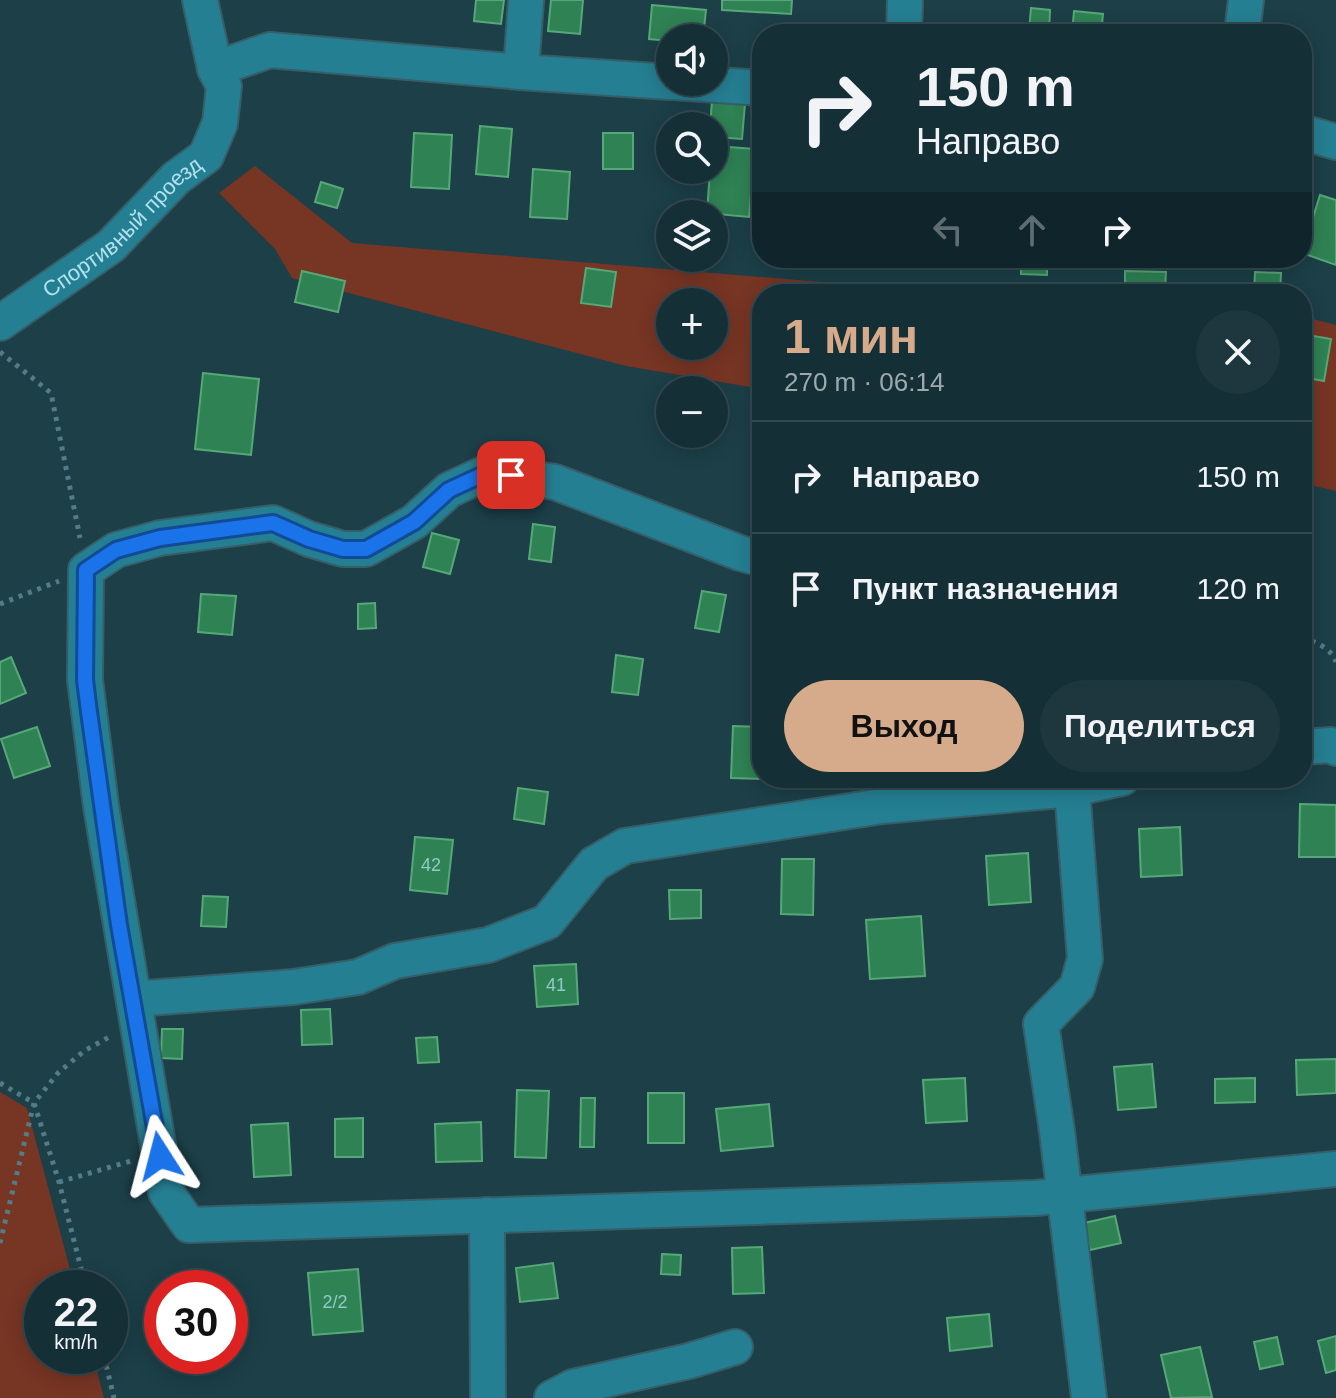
<!DOCTYPE html>
<html lang="ru">
<meta charset="utf-8">
<style>
:root{--surface:#152f36;--page:#1e373e;--text:#f1f3f6;--muted:#9da9ad;--line:#344a51;--accent:#d6ab8b}
body{margin:0;font-family:Helvetica,sans-serif;background:var(--page);color:var(--text);height:100vh;display:flex;flex-direction:column;font-size:30px;white-space:nowrap}
*{box-sizing:border-box;margin:0}
p{font-size:26px;color:var(--muted)}
.icon{flex:none;width:44px;height:44px;fill:none;stroke:currentColor;stroke-width:2;stroke-linecap:round;stroke-linejoin:round}
.map{position:relative;flex:1;overflow:hidden}
.side{position:absolute;left:752px;top:284px;width:560px;height:504px;display:flex;flex-direction:column;background:var(--surface);border-radius:32px;box-shadow:0 4px 20px #0003,0 0 0 2px var(--line)}
.side>*{flex:none}
.guide{position:absolute;left:752px;top:24px;width:560px;height:244px;border-radius:32px;box-shadow:0 4px 20px #0003,0 0 0 2px var(--line);background:#152f36;color:var(--text);overflow:hidden}
.controls{position:absolute;left:656px;top:24px;display:grid;gap:16px}
.controls a{display:grid;place-items:center;width:72px;height:72px;border-radius:50%;background:var(--surface);box-shadow:0 4px 20px #0003,0 0 0 2px var(--line);font-size:40px}
.speed{position:absolute;left:24px;top:1270px;display:flex;gap:16px;font-size:40px;font-weight:700;text-align:center}
.speed>*{display:grid;place-content:center;width:104px;height:104px;border-radius:50%;background:var(--surface);box-shadow:0 4px 20px #0003,0 0 0 2px var(--line);line-height:1}
.speed small{font-size:20px;font-weight:400}
.speed .limit{border:12px solid #d22;background:#fff;color:#111}
.pin{position:absolute;display:grid;place-items:center;width:68px;height:68px;color:#fff;margin:-34px;border-radius:16px;box-shadow:0 4px 12px #0006}
.me{position:absolute;width:88px;margin:-44px;rotate:351deg;stroke-linejoin:round;filter:drop-shadow(0 0 6px #0008)}
.turn{display:flex;align-items:center;gap:28px;height:168px;padding:0 32px;font-size:36px}
.turn .icon{width:104px;height:104px;stroke-width:2.5}
.turn b{display:block;font-size:56px;line-height:68px}
.lanes{display:flex;align-items:center;height:76px;padding:0 32px;background:#0003;justify-content:center;gap:40px;direction:ltr}
.lanes .off{opacity:.35}
.round{display:grid;place-items:center;flex:none;width:84px;height:84px;border-radius:42px;background:var(--page)}
.summary{display:flex;align-items:center;justify-content:space-between;height:136px;padding:0 32px}
h1{font-size:48px;font-weight:700;line-height:60px;color:var(--accent)}
.action{display:flex;gap:16px;margin-top:auto;padding:16px 32px}
.action a{flex:1;height:92px;border-radius:48px;background:var(--accent);color:#111;font-size:32px;font-weight:700;line-height:92px;text-align:center}
.action a+a{background:var(--page);color:var(--text)}
ul{padding:0;list-style:none}
li{display:flex;align-items:center;gap:24px;height:112px;padding:0 32px;border-top:2px solid var(--line)}
li div{flex:1}
li b{display:block;font-size:30px}
li em{font-style:normal}
.map>svg:first-child{display:block}
.green{fill:#773524;fill-rule:evenodd}
.building{fill:#2f8254;stroke:#57a878;stroke-width:2}
.lines{fill:none;stroke-linecap:round;stroke-linejoin:round}
.minor-casing{stroke:#365e68;stroke-width:38}
.path{stroke:#537c86;stroke-width:5;stroke-dasharray:4 6;stroke-linecap:butt}
.minor{stroke:#257f92;stroke-width:34}
.route-casing{stroke:#114b97;stroke-width:20}
.route{stroke:#1a73e8;stroke-width:14}
.labels{text-anchor:middle;stroke-width:8;stroke-linejoin:round;paint-order:stroke}
.number-label{font-size:18px;fill:#90c9c8}
.street-label{font-size:22px;fill:#b0e1ee;stroke:#1c3f48}
</style>
<div class="map">
<svg width="1336" height="1398" viewBox="0 0 1336 1398">
<rect width="100%" height="100%" fill="#1c3f48"/>
<path class="green" d="M255,166L352,243L966,294H762V389L626,366L292,278L275,249L219,193ZM670,302H714V346H670Z
M1302,316L1336,325V491L1302,483Z
M0,1092L27,1108L75,1288H42V1356H93L104,1398H0Z"/>
<path class="building" d="M476,0H504L501,24L474,21Z
M551,0H583L580,34L548,31Z
M722,0H792L791,14L722,10Z
M652,5L706,10L703,38H670V41L649,39Z
M1031,8L1050,10L1049,32L1029,31Z
M1074,11L1103,14L1101,34H1072Z
M712,101L745,104L742,139L714,137V126H710Z
M480,126L512,129L508,177L476,174Z
M414,133L452,135L449,189L411,187Z
M603,133H633V169H603Z
M714,146L755,149L749,217L707,213L710,170H714Z
M533,169L570,172L567,219L530,217Z
M321,182L343,189L337,208L315,202Z
M1320,195L1336,200V265L1302,253Z
M1047,259V275L1021,274V260Z
M586,268L616,272L611,307L581,303Z
M302,271L345,281L338,312L295,302Z
M1125,271L1166,272L1165,291L1125,289Z
M1255,272L1281,273L1280,294L1254,293Z
M1302,334L1331,339L1324,381L1302,377Z
M203,373L259,379L251,455L195,449Z
M533,524L555,527L551,562L529,559Z
M432,533L459,540L450,574L423,567Z
M702,591L726,595L719,632L695,628Z
M201,594L236,596L232,635L198,632Z
M375,603L376,628L358,629V604Z
M616,655L643,659L638,695L612,692Z
M11,657L26,693L0,704V662Z
M733,726L762,727V778L768,779L731,778Z
M37,727L50,766L14,778L1,739Z
M518,788L548,792L544,824L514,819Z
M1300,804L1336,805V857H1299Z
M1180,827L1182,875L1141,877L1139,829Z
M415,837L453,840L447,894L410,890Z
M1028,853L1031,902L989,905L986,856Z
M782,859H814L813,915L781,914Z
M669,890H701V918L670,919Z
M203,896L228,897L226,927L201,926Z
M921,916L925,976L870,979L866,920Z
M576,964L578,1004L537,1007L534,966Z
M330,1009L332,1044L302,1045L301,1010Z
M162,1029H183L182,1059L161,1058Z
M437,1037L439,1062L418,1063L416,1038Z
M1336,1059V1093L1297,1095L1296,1060Z
M1152,1064L1156,1107L1118,1110L1114,1067Z
M965,1078L967,1121L926,1123L923,1080Z
M1255,1078V1102L1215,1103V1079Z
M517,1090L549,1091L546,1158L515,1157Z
M648,1093H684V1143H648Z
M581,1098H595L594,1147H580Z
M769,1104L773,1146L721,1151L716,1109Z
M363,1118V1157H335V1119Z
M481,1122L482,1161L436,1162L435,1124Z
M288,1123L291,1175L254,1177L251,1125Z
M1115,1216L1121,1243L1090,1250L1084,1223Z
M762,1247L764,1293L733,1294L732,1248Z
M662,1254L681,1255L680,1275L661,1274Z
M553,1263L558,1298L520,1302L516,1268Z
M358,1269L363,1331L313,1335L308,1273Z
M989,1314L992,1346L950,1351L947,1318Z
M1336,1336V1370L1326,1373L1318,1341Z
M1277,1337L1283,1364L1260,1369L1254,1342Z
M1200,1347L1212,1397L1171,1398L1161,1355Z"/>
<g class="lines">
<defs>
<g id="minor">
<path d="M904,34L905,0"/>
<path d="M1242,34L1246,0"/>
<path d="M215,69L270,50L521,72L670,82"/>
<path d="M521,72L526,0"/>
<path d="M673,82L762,88"/>
<path d="M1302,132L1336,142"/>
<path id="s1" d="M0,323L111,246L176,178L206,156L220,123L224,86L215,69L200,0"/>
<path d="M762,559L740,553L555,482L488,472L449,490L414,522L366,549H343L309,539L273,523L160,538L116,550L86,570L85,680L101,806L166,1192L189,1225L1035,1198L1336,1169"/>
<path d="M1302,747L1331,745L1336,748"/>
<path d="M134,999L294,987L358,977L395,961L488,945L547,922L594,864L625,846L882,806L1072,789"/>
<path d="M487,1215L488,1398"/>
<path d="M552,1398L573,1387L689,1361L735,1347"/>
<path d="M1089,1398L1057,1131L1041,1024L1077,987L1085,959L1072,789L1122,778"/>
</g>
</defs>
<use href="#minor" class="minor-casing"/>
<path class="path" d="M0,352L51,393L80,538
M0,604L59,581
M1302,638C1315,641 1332,649 1336,662
M0,1083L34,1103L59,1182L86,1288
M59,1182L131,1161
M0,1243L34,1103L58,1073L84,1051L111,1036
M104,1356L114,1398"/>
<use href="#minor" class="minor"/>
</g>
<g class="lines">
<defs>
<path id="route" d="M160,1156L119,925L89,712L85,680L86,570L116,550L160,538L273,523L309,539L343,549H366L414,522L449,490L488,472L511,475"/>
</defs>
<use href="#route" class="route-casing"/>
<use href="#route" class="route"/>
</g>
<g class="labels">
<g class="number-label">
<text x="431" y="871">42</text>
<text x="556" y="991">41</text>
<text x="335" y="1308">2/2</text>
</g>
<g class="street-label">
<text dy="8" stroke="none"><textPath href="#s1" startOffset="156">Спортивный проезд</textPath></text>
</g>
</g>
</svg>
<div class="controls">
<a><svg class="icon" aria-label="sound" viewBox="0 0 24 24"><path d="M4 9h4l5-4v14l-5-4H4zM17 9q2 3 0 6"/></svg></a>
<a><svg class="icon" aria-label="search" viewBox="0 0 24 24"><circle cx="10" cy="10" r="6"/><path d="M15 15l6 6"/></svg></a>
<a><svg class="icon" aria-label="layers" viewBox="0 0 24 24"><path d="M12 4l9 5-9 5-9-5zM3 14l9 5 9-5"/></svg></a>
<a>+</a>
<a>−</a>
</div>
<div class="speed"><div>22<small>km/h</small></div><div class="limit">30</div></div>
<div class="pin" style="left:511px;top:475px;background:#d93025"><svg class="icon" aria-label="arrive" viewBox="0 0 24 24"><path d="M6 21V4h12l-3 4 3 4H6"/></svg></div>
<svg class="me" style="left:160px;top:1156px" viewBox="-20 -20 40 40"><path d="M0-17L14 15 0 8-14 15z" fill="#1a73e8" stroke="#fff" stroke-width="4"/></svg>
<div class="guide">
<div class="turn"><svg class="icon" aria-label="right" viewBox="0 0 24 24"><path d="M7 20v-9h11M14 6l5 5-5 5"/></svg><div><b>150 m</b>Направо</div></div>
<div class="lanes"><svg class="icon off" aria-label="left" viewBox="0 0 24 24"><path d="M17 20v-9H6M10 6l-5 5 5 5"/></svg><svg class="icon off" aria-label="ahead" viewBox="0 0 24 24"><path d="M12 20V5M6 11l6-6 6 6"/></svg><svg class="icon" aria-label="right" viewBox="0 0 24 24"><path d="M7 20v-9h11M14 6l5 5-5 5"/></svg></div>
</div>
<section class="side">
<div class="summary"><div><h1>1 мин</h1><p>270 m · 06:14</p></div><a class="round"><svg class="icon" aria-label="close" viewBox="0 0 24 24"><path d="M6 6l12 12M18 6L6 18"/></svg></a></div>
<ul>
<li><svg class="icon" aria-label="right" viewBox="0 0 24 24"><path d="M7 20v-9h11M14 6l5 5-5 5"/></svg><div><b>Направо</b></div><em>150 m</em></li>
<li><svg class="icon" aria-label="arrive" viewBox="0 0 24 24"><path d="M6 21V4h12l-3 4 3 4H6"/></svg><div><b>Пункт назначения</b></div><em>120 m</em></li>
</ul>
<div class="action"><a>Выход</a><a>Поделиться</a></div>
</section>
</div>
